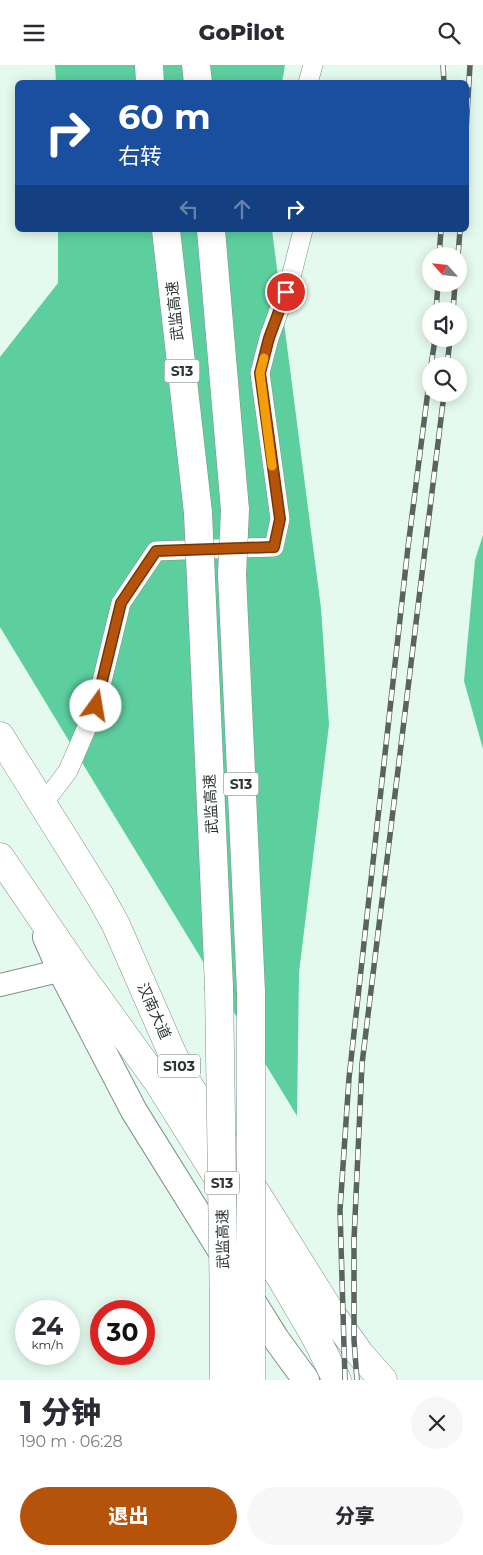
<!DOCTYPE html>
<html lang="zh">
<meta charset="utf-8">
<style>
:root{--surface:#fff;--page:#f7f7f7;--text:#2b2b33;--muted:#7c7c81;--accent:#b45309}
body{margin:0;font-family:Montserrat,"Noto Sans SC",sans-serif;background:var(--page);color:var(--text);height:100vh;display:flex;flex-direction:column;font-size:19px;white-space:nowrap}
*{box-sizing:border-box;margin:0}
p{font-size:16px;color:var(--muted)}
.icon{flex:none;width:28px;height:28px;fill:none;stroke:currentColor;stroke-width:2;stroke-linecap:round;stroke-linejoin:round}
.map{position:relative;height:1315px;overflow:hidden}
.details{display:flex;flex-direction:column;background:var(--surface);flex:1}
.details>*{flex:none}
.top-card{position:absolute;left:15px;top:15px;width:454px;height:152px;border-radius:8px;box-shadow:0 2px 12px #0003;background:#1a4fa0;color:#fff;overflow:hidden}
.needle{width:32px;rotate:297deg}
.controls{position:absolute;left:422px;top:182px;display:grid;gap:10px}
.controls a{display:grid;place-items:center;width:45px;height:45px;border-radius:50%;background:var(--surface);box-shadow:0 2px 12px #0003;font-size:25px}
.speed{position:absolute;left:15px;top:1235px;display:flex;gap:10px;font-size:25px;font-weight:700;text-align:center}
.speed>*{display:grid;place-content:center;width:65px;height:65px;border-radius:50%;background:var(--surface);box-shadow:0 2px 12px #0003;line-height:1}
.speed small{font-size:12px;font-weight:400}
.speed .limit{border:8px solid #d22;background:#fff;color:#111}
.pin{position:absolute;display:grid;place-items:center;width:42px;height:42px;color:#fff;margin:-21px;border:2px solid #fff;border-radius:50%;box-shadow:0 1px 5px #0007}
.me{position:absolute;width:55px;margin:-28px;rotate:13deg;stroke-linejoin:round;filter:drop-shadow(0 0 4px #0008)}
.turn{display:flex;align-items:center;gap:18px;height:105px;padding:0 20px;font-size:22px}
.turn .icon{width:65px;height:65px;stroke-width:2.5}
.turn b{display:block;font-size:35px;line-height:42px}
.lanes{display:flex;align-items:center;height:48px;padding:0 20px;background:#0003;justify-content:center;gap:25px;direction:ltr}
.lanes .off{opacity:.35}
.round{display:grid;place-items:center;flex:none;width:52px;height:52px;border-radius:26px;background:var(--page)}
.headline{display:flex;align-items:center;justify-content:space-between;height:85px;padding:0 20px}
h1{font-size:30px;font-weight:800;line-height:38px}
.button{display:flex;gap:10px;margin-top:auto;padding:10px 20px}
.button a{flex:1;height:58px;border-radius:30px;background:var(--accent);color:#fff;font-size:20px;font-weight:800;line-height:58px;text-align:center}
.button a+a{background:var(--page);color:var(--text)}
header{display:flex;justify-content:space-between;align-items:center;height:65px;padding:0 20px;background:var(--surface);font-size:22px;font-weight:800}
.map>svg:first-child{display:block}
.forest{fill:#5dcf9f}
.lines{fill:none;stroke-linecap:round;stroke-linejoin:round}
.minor-casing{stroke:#7f9288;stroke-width:20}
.tertiary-casing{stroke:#7f9288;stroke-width:24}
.secondary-casing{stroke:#7f9288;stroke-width:28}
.primary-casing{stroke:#7f9288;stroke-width:29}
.motorway-casing{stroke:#7f9288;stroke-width:29}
.minor{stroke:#fff;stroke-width:19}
.tertiary{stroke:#fff;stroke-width:22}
.secondary{stroke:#fff;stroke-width:26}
.primary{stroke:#fff;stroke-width:28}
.motorway{stroke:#fff;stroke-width:28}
.rail-casing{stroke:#58645e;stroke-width:5.5}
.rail{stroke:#fff;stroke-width:4;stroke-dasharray:11;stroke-linecap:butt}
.motorway-bridge-casing{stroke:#7f9288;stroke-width:29;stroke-linecap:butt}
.motorway-bridge{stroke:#fff;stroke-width:28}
.route-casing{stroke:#753606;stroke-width:12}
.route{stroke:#b45309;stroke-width:9}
.slow{stroke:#f59e0b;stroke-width:9}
.labels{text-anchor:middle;stroke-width:5;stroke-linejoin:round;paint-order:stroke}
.shield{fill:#fff;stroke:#6c726f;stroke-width:1}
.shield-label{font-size:14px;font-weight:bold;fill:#2d3631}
.street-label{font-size:15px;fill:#2d3631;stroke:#fff}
</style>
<header><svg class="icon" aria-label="menu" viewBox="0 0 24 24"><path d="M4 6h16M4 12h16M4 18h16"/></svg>GoPilot<svg class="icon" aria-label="search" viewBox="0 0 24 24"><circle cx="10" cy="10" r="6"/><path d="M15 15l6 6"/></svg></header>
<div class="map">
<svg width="483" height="1315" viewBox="0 0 483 1315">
<rect width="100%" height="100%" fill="#e5faef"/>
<path class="forest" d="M55,0H285L282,18L56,17Z
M58,165H272L321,543L329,660L299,908L297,1051L112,747L0,562V292L58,218Z
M483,470V684L464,616L475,495Z"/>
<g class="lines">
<defs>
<path id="minor" d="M308,18L313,0
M42,740L68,706L96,641L121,538L156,486L274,482L280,454L260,308L269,273L291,212L303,165"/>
<path id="tertiary" d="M0,920L75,902"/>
<path id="secondary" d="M46,872L61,906L134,1046L276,1274L306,1315"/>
<path id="primary" d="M0,671L100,831L116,860L173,990L188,1019L333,1251L360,1289L383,1315
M0,792L75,902L158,1017L281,1213L315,1271L337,1315"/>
<path id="motorway" d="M149,0L150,18
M196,0L198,18
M166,165L198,448
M211,165L235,445
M232,510L251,927
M201,515L219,922"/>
</defs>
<use href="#minor" class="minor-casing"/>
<use href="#tertiary" class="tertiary-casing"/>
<use href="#secondary" class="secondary-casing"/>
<use href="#primary" class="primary-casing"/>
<use href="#motorway" class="motorway-casing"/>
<use href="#minor" class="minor"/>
<use href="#tertiary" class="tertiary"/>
<use href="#secondary" class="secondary"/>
<use href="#primary" class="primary"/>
<use href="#motorway" class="motorway"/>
<defs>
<path id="rail" d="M443,0L444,18
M466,66L470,0
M439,191L441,165
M458,191L460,165
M436,246L438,219
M453,246L455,219
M431,301L435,274
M447,301L450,274
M345,1315L340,1145L349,1013L408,482L431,302
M357,1315L354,1275V1175L362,999L444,329"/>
</defs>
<use href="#rail" class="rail-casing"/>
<use href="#rail" class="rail"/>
<defs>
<path id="motorway-bridge" d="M198,448L201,515
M232,510L235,445
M219,922L224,1247V1315
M251,927V1315"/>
</defs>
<use href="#motorway-bridge" class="motorway-bridge-casing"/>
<use href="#motorway-bridge" class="motorway-bridge"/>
</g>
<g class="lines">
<defs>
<path id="route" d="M96,641L121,538L156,486L274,482L280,454L260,308L269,273L286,227"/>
</defs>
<use href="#route" class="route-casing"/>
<use href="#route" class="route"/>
<path class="slow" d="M264,293L260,308L272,401"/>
</g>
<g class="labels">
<g class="shield">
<rect x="164.5" y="294.5" width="35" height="23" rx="4"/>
<rect x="223.5" y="707.5" width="35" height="23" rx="4"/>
<rect x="158" y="989.5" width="42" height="23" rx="4"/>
<rect x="204.5" y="1106.5" width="35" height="23" rx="4"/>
</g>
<g class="shield-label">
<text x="182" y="311">S13</text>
<text x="241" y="724">S13</text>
<text x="179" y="1006">S103</text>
<text x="222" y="1123">S13</text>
</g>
<g class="street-label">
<text transform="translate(175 246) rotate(-96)" y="5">武监高速</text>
<text transform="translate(211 739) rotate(-93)" y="5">武监高速</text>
<text transform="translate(154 946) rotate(66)" y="5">汉南大道</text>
<text transform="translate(223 1174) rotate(-91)" y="5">武监高速</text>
</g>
</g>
</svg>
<div class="controls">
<a><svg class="needle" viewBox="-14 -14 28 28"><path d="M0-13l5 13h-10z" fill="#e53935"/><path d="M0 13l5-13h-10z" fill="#7c7c81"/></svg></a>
<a><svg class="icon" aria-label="sound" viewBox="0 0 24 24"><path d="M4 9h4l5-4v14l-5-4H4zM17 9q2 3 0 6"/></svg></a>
<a><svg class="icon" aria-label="search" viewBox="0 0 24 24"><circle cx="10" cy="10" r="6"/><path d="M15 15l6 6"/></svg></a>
</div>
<div class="speed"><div>24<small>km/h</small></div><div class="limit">30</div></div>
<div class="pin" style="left:286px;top:227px;background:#d93025"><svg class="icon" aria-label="arrive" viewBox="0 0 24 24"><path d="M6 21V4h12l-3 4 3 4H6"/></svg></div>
<svg class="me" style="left:96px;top:641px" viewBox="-20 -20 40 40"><circle r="19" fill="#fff"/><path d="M0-13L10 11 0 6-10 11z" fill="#b45309"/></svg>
<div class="top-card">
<div class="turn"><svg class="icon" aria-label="right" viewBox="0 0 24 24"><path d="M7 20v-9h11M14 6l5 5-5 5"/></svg><div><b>60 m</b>右转</div></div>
<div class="lanes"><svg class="icon off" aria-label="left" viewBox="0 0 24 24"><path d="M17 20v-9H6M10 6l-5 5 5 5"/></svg><svg class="icon off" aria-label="ahead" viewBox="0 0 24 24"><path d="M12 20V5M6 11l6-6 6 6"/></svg><svg class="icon" aria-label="right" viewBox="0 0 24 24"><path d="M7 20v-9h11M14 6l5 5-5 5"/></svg></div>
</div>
</div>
<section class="details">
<div class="headline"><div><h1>1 分钟</h1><p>190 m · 06:28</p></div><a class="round"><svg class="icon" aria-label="close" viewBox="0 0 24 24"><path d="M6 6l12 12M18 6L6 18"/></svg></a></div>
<div class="button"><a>退出</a><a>分享</a></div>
</section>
